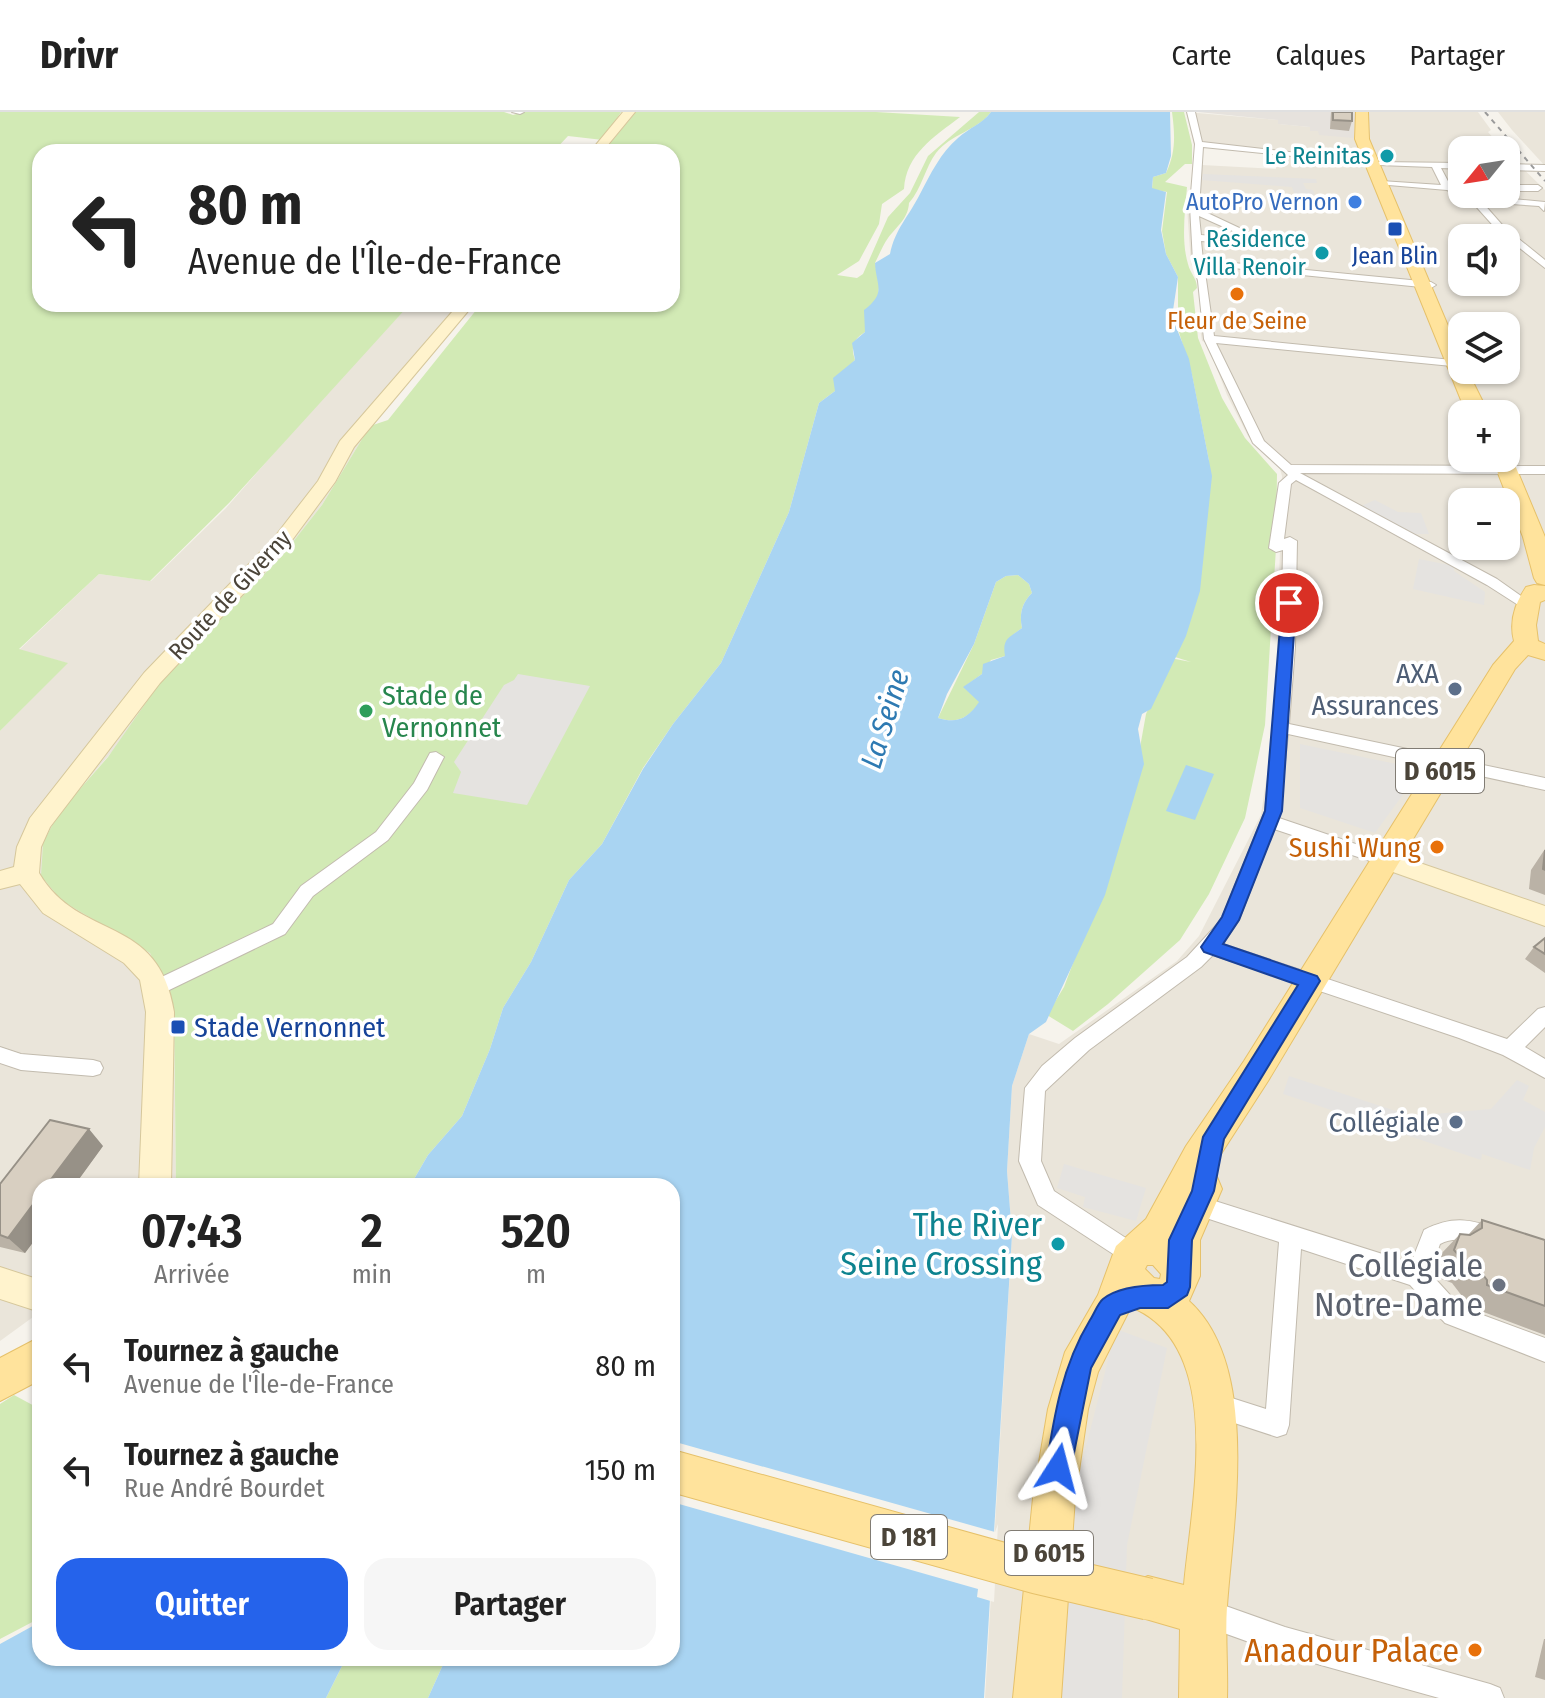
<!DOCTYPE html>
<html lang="fr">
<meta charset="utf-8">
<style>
:root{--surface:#fff;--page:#f6f6f6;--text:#222;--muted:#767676;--line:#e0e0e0;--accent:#2563eb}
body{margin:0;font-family:"Fira Sans Condensed",sans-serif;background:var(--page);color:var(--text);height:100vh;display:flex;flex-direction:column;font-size:30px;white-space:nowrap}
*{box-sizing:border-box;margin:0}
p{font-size:26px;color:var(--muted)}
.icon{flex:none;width:44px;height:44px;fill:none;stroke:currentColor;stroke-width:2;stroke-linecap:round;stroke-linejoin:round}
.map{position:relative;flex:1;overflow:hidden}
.details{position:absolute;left:32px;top:1066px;width:648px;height:488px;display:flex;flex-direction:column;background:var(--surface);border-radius:24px;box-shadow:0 2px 6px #0004}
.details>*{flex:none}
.guide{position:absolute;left:32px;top:32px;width:648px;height:168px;border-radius:24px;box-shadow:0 2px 6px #0004;background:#fff;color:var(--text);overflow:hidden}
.needle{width:52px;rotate:240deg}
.controls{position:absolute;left:1448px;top:24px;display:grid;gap:16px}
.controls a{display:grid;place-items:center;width:72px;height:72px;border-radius:16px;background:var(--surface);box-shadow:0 2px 6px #0004;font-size:40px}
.pin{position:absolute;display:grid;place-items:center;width:68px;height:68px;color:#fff;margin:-34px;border:4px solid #fff;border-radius:50%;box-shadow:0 2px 8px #0007}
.me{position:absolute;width:88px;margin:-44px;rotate:9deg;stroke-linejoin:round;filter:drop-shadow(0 0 6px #0008)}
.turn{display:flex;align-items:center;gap:28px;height:168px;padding:0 24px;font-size:36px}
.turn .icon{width:104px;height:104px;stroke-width:2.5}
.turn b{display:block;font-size:56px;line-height:68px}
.eta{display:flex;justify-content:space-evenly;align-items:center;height:136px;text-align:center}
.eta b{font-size:48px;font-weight:600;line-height:56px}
.action{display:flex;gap:16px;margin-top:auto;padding:16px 24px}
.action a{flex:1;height:92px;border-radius:24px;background:var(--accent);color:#fff;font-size:32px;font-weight:600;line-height:92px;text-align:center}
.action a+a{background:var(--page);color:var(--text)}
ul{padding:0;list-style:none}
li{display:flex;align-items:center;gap:24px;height:104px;padding:0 24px}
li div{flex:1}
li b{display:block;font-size:30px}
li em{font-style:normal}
header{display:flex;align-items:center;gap:48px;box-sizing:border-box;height:112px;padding:0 40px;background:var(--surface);border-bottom:2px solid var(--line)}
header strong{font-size:38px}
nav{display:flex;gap:44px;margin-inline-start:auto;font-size:28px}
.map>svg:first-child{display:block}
.residential{fill:#eae5da;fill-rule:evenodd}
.industrial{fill:#e6e2dd}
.green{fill:#d2eab5}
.parking{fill:#e5e3e0}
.water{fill:#a9d4f2;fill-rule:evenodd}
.pier{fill:#f6f3ec}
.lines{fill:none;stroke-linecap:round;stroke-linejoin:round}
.minor-casing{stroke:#c2bbae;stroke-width:2}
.secondary-casing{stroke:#d6c79b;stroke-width:2}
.primary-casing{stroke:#e6c16a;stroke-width:2}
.minor{fill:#fff;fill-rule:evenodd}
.secondary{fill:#fff3cd;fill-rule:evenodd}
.primary{fill:#ffe39c;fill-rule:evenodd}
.rail{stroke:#9a9a9a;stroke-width:2;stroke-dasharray:5 5;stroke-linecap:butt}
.primary-bridge-casing{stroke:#e6c16a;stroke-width:43;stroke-linecap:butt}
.primary-bridge{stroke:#ffe39c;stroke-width:41}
.wall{fill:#bab2a6}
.shaded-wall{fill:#979187}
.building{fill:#d8cfc1;stroke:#979187;stroke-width:2}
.route{fill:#2563eb;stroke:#184099;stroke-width:2}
.culture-dot{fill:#0f9aa8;stroke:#fff;stroke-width:3}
.shop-dot{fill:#3f7fe0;stroke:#fff;stroke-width:3}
.transit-dot{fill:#1a4fb4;stroke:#fff;stroke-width:3}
.food-dot{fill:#e8710a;stroke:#fff;stroke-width:3}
.service-dot{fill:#5c6f8a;stroke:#fff;stroke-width:3}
.leisure-dot{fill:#2e9e5b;stroke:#fff;stroke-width:3}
.worship-dot{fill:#6b7280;stroke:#fff;stroke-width:3}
.labels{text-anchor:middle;stroke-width:7;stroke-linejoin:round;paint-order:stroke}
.far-culture-label{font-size:24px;fill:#0d838f;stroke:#fff;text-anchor:end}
.far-shop-label{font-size:24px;fill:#366cbe;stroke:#fff;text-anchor:end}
.far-transit-label{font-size:24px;fill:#164399;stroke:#fff}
.far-food-label{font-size:24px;fill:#c56008;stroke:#fff}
.far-street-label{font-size:24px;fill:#4b4439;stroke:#fff}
.shield{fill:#fff;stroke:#817c74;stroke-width:2}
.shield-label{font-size:26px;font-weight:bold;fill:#4b4439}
.service-label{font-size:28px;fill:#4e5e75;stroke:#fff;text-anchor:end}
.leisure-label{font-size:28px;fill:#27864d;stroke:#fff;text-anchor:start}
.food-label{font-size:28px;fill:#c56008;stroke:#fff;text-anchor:end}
.transit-label{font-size:28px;fill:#164399;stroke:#fff;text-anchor:start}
.water-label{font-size:30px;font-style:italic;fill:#2e7ab2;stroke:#fff}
.near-culture-label{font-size:34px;fill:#0d838f;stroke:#fff;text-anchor:end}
.near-worship-label{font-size:34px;fill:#5b616d;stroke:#fff;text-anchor:end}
.near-food-label{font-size:34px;fill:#c56008;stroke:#fff;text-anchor:end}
</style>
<header>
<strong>Drivr</strong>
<nav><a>Carte</a><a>Calques</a><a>Partager</a></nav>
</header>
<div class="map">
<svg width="1545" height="1586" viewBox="0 0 1545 1586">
<rect width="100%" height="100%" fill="#f6f3ec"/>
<path class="residential" d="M1186,0L1279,8V12L1310,15L1354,25L1356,0H1478L1491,18L1488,20L1504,38H1462V82H1506V40L1545,78V1586H985L1012,1123L1007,1059L1012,974L1029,922L1059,932L1177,849L1199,824L1261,703L1267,662L1276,578L1282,364L1280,357L1248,324L1227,283L1207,231L1202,229L1198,204L1201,201L1200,169L1191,152L1187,95L1202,53L1276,57L1275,42L1194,33ZM1462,126H1506V170H1462ZM1462,214H1506V258H1462ZM1462,302H1506V346H1462ZM1462,390H1506V434H1462Z
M1498,0H1545V54L1512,18Z
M410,192H461L370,314L322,393L281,445L58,702L43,731L42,764L62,789L150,841L174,895L176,1074H40V1200L0,1229V619L67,551L19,538L99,462L151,469L226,396L324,284Z"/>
<path class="industrial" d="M1198,0H1356L1354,26L1319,23L1318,19H1310V15L1278,12V8Z"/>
<path class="green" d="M0,0H504L513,3L523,0H621L603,28L568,24L553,40H40V192H410L229,391L150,469L99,462L19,537L68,551L0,619Z
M636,0H876L960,5C934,25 906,42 904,77L882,92L879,112L859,149L837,163L857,166L863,162L888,105L910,81L928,44L979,0H991C977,19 952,21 936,41C925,56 922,76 909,91C908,107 897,114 888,126C883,133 879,143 875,151L880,167L878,184L866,202L865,220C854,227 850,234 855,248L838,264L835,279L819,291L789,400L721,551L673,612L643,656L602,732L569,768L531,850L503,896L490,937L462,1004L428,1043L410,1074H176L174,895L150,841L62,789L41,764L43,731L58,702L108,645L166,562L281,445L322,393L370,314L388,308L481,192H672V40H603Z
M1172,0H1184L1192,33V52H1185L1165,70L1187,75C1185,99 1181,129 1188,152C1190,161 1197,166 1197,176L1193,180L1198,226L1222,286L1245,326L1277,362L1276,436L1265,613L1245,706L1209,782L1180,828L1108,892L1073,919L1047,903L1064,875L1127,708L1146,602L1170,546L1191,550L1175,545L1195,494L1209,349L1192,263L1178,217V165L1166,142L1162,119L1167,80L1152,77L1153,65L1166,61C1176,40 1175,23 1172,0Z
M1018,463L1029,472L1032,481C1022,491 1019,502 1022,516L1014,522L1005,544L991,548L982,562L964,575L980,590C968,606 958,612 938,606L974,532L996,470L1006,464Z
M14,1283L40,1297V1506L0,1527V1292Z
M346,1546H446L428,1586H326Z"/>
<path class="parking" d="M1203,62L1316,67L1317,71H1303L1306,77L1313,78L1318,91L1267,89L1265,82L1295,83L1292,75L1202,68Z
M1375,388L1398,400L1421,401L1429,422H1412L1361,394Z
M1419,447L1454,454V459L1485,480L1484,493L1413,477Z
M518,562L590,574L527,693L453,681L461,660L454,650L504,573L514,568Z
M1300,632L1406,654L1415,666L1375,721L1300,696Z
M1289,964L1411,1004L1491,997L1517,968L1529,974L1523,988L1545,1000V1015L1534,1036L1530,1058L1482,1042L1481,1048L1283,982Z
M1064,1052L1146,1076L1136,1109L1083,1095L1085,1085L1057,1076Z
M1116,1217L1167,1236L1127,1433L1122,1586H1052L1063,1425Z"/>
<path class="water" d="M991,0H1170L1171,44L1166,61L1153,65L1152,76L1166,80L1161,118L1166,142L1178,165L1172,205L1189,247L1212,364L1200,479L1186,524L1151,597L1142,602L1138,617L1144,652L1105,783L1046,910L1029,922L1012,974L1007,1059L1012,1123L984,1586H428L446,1546H672V1074H410L428,1043L462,1004L490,937L503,896L531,850L569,768L602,732L643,657L673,612L721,551L789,400L819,291L835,279L833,266L855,248L852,231L865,220L864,198C887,180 876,174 875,151L890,142C895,117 909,104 920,82C930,63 941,40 958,26C970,15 981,13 991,0ZM1018,463L1029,472L1032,481C1022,491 1019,502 1022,516C1009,526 1002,526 1005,544L983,552L982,562L963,575L979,590C968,606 958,612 938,606L947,582L974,532L996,470L1006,464Z
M1186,653L1214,662L1195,708L1166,699Z
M40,1510V1546H346L326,1586H0V1532Z"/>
<path class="pier" d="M672,1329L995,1420L998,1412L994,1490L977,1485L978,1477L672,1390Z"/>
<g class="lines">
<defs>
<path id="minor" d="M512,0H524L520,2Z
M1187,0H1195L1202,30L1376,50L1462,51V57L1441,56L1450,73L1458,74L1462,82L1545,90L1544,99L1539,94L1482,90L1504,115L1545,148V156L1498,119L1472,90L1447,78L1377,72L1381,69L1441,73L1432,55L1379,53L1203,35L1199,97L1250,121L1224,131L1201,129L1203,148L1431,170L1436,173L1431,176L1204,153L1214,224L1462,249V255L1216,231L1264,329L1291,353L1545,354V362L1300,361L1497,467L1531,491L1533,494L1526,498L1487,473L1296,368L1291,372L1284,427L1290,425L1297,429L1295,535L1289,612L1545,666V678L1288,622L1279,706L1391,744L1394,748L1385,754L1274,717L1239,808L1223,832L1507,927L1538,897L1545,895V915L1525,935L1545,947V966L1503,943L1459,926L1213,843L1201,855L1089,938L1045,979L1041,1049L1054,1079L1138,1134L1141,1142L1138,1150L1130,1153L1038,1093L1019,1049L1025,976L1042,954L1075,926L1187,845L1221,808L1265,699L1281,535L1283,438L1276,440L1269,436L1279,371L1288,363L1253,331L1204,227L1198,169L1193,150L1190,94L1195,32ZM1199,104L1237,121L1223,125L1201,123Z
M1506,52L1545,53V59L1506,58Z
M1506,73H1538L1542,76L1538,79H1506Z
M436,640L444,645L427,678L388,728L313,784L285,822L163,881H149L146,876L149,871L273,812L301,774L376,720L414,671L430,641Z
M0,935L21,942L93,948L100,950L103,956L100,962L93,964L21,958L0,951Z
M1196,1083L1411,1151L1424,1118C1453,1103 1473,1107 1502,1119L1505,1126L1502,1133C1482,1141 1465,1119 1440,1132L1430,1161L1461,1195L1545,1226V1250L1445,1211L1410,1173L1301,1137L1289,1313L1286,1322L1277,1325L1207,1302L1204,1293L1207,1284L1216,1281L1266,1297L1279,1130L1188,1100L1185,1093L1188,1086Z
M1206,1487L1285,1515L1490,1572L1500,1576L1504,1586H1439L1285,1543L1196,1511L1192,1501L1196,1491Z"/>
<path id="secondary" d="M623,0H635L602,40H590Z
M459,192H474L354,335L335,370L287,435L160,571L50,715L41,735L39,761C79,830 159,801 174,900L171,1074H139L146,900L140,868L124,851L43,801L20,772L0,777V759L14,755L17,735L30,706L144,561L273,427L318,369L340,329Z
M1385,739L1545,794V814L1376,754L1372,748L1376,742Z
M0,1155L40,1168V1200L0,1187Z"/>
<path id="primary" d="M1356,0H1368L1369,27L1462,247V258H1467L1489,302H1469L1461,288L1355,27Z
M1506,341L1512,346L1545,425V473L1537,471L1534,466L1523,425L1492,346H1506Z
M1534,473L1545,474V488L1540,490L1536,513L1538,529L1545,532V548L1528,543L1515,557L1268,969L1208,1062L1217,1065L1222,1077L1200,1128V1164L1189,1189C1261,1254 1233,1408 1227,1494C1225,1525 1228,1555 1227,1586H1179L1180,1517L1132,1503L1125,1487L1132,1471L1148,1464L1184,1473C1191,1392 1227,1234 1131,1195L1098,1260L1088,1297L1075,1386L1061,1586H1013L1033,1386L1048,1297L1065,1240L1098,1183L1116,1134L1146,1107L1186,1034L1244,949L1493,553L1514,529C1509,510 1515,491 1526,475ZM1153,1153L1161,1162L1160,1167L1154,1166L1145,1157L1147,1153Z
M40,1225V1268L0,1289V1246Z"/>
</defs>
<use href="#minor" class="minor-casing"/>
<use href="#secondary" class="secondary-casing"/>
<use href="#primary" class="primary-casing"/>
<use href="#minor" class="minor"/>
<use href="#secondary" class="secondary"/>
<use href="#primary" class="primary"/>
<path class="rail" d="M1485,0L1545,69"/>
<defs>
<path id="primary-bridge" d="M672,1359L1037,1461L1148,1487"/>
</defs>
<use href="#primary-bridge" class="primary-bridge-casing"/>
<use href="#primary-bridge" class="primary-bridge"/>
</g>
<path class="wall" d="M1331,0H1352V9L1349,19L1330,17Z
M1545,737V783L1529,777L1531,758Z
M1545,826V861L1525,847L1534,835Z
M103,1034L25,1141L0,1135V1072Z
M1482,1108L1545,1128V1223L1465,1193V1188L1452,1171L1439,1166L1434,1159L1440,1143L1460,1122L1468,1123Z
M1544,1527H1545V1568L1535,1565Z"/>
<path class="shaded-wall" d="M89,1017L103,1034L74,1074H46Z
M40,1083V1121L25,1141L8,1126Z"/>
<path class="building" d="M1333,0H1352V9L1333,8Z
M1545,738V758L1543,757Z
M1545,826V842L1534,835Z
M50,1008L89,1017L46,1074H40V1083L8,1126L0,1123V1072Z
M1482,1108L1545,1128V1194L1487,1173V1168L1473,1150L1460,1145L1454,1138L1460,1122L1470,1123L1482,1116Z"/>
<path class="route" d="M1289,487L1296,491L1282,699L1239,808L1223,832L1317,864L1320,869L1224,1027L1214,1079L1192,1128L1190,1175L1187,1183L1168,1196H1140L1120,1203L1091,1256L1071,1356L1067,1365L1058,1369L1049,1365L1046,1356C1054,1304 1062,1254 1090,1208C1094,1202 1098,1191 1103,1187C1118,1175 1146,1173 1163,1173L1167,1170L1169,1128L1192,1079L1203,1025L1298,873L1204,840L1201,835L1222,805L1265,699L1282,491Z"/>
<g class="culture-dot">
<circle cx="1387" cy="44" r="8"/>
<circle cx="1322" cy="141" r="8"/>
<circle cx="1058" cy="1132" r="8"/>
</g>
<circle class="shop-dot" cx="1355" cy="90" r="8"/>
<g class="transit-dot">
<rect x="1387" y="109" width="16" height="16" rx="4"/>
<rect x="170" y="907" width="16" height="16" rx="4"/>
</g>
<g class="food-dot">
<circle cx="1237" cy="182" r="8"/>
<circle cx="1437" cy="735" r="8"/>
<circle cx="1475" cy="1538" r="8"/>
</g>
<g class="service-dot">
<circle cx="1455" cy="577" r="8"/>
<circle cx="1456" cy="1010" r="8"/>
</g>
<circle class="leisure-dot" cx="366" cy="599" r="8"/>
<circle class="worship-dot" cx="1499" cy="1173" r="8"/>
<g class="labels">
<g class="far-culture-label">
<text x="1371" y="52">Le Reinitas</text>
<text x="1306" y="135">Résidence<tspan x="1306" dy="28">Villa Renoir</tspan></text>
</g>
<g class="far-shop-label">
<text x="1339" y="98">AutoPro Vernon</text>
</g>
<g class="far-transit-label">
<text x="1395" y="152">Jean Blin</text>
</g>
<g class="far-food-label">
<text x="1237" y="217">Fleur de Seine</text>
</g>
<g class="far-street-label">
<text transform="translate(230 483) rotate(-47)" y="8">Route de Giverny</text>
</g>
<g class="shield">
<rect x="1396" y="637" width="88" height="44" rx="6"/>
<rect x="871" y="1403" width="76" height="44" rx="6"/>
<rect x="1005" y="1419" width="88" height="44" rx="6"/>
</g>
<g class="shield-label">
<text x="1440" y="668">D 6015</text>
<text x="909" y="1434">D 181</text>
<text x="1049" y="1450">D 6015</text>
</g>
<g class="service-label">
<text x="1439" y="571">AXA<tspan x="1439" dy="32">Assurances</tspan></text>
<text x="1440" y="1020">Collégiale</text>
</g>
<g class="leisure-label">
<text x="382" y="593">Stade de<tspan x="382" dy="32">Vernonnet</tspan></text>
</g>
<g class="food-label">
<text x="1421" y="745">Sushi Wung</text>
</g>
<g class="transit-label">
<text x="194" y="925">Stade Vernonnet</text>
</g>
<g class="water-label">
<text transform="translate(885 607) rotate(-73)" y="10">La Seine</text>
</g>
<g class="near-culture-label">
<text x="1042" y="1124">The River<tspan x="1042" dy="39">Seine Crossing</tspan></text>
</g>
<g class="near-worship-label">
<text x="1483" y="1165">Collégiale<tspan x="1483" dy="39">Notre-Dame</tspan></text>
</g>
<g class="near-food-label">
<text x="1459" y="1550">Anadour Palace</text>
</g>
</g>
</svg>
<div class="controls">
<a><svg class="needle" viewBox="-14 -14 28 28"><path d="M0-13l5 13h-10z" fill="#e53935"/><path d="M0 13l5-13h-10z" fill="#767676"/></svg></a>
<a><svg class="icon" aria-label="sound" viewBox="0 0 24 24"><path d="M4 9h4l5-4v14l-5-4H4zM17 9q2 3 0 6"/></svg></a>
<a><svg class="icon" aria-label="layers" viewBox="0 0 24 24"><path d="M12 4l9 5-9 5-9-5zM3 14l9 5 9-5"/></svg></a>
<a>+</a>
<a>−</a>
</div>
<div class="pin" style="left:1289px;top:491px;background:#d93025"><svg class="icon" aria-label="arrive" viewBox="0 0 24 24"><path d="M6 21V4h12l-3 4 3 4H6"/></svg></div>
<svg class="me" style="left:1058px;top:1356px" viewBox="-20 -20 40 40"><path d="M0-17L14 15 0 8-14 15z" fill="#2563eb" stroke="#fff" stroke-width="4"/></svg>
<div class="guide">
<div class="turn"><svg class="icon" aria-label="left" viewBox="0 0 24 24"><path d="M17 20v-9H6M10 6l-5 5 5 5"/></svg><div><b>80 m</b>Avenue de l'Île-de-France</div></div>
</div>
<section class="details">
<div class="eta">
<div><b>07:43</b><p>Arrivée</p></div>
<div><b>2</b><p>min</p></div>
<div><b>520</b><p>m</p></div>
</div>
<ul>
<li><svg class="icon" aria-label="left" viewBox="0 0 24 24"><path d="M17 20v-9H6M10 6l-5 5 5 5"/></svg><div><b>Tournez à gauche</b><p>Avenue de l'Île-de-France</p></div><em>80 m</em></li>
<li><svg class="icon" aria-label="left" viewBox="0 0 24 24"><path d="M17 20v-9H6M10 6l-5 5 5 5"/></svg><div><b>Tournez à gauche</b><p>Rue André Bourdet</p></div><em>150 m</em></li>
</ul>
<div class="action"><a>Quitter</a><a>Partager</a></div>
</section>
</div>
